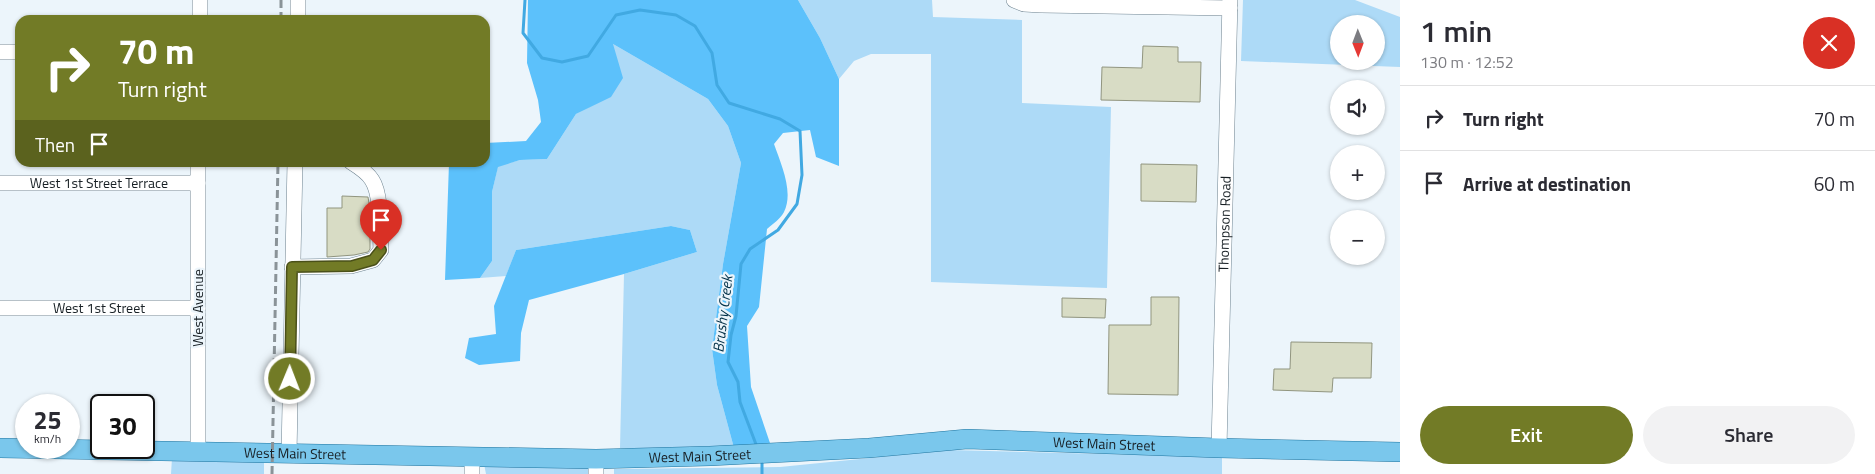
<!DOCTYPE html>
<meta charset="utf-8">
<style>
:root{--surface:#fff;--page:#f2f2f3;--text:#2b2b33;--muted:#7c7c81;--line:#e1e1e2;--accent:#727b26}
body{margin:0;font-family:"Titillium Web",sans-serif;background:var(--page);color:var(--text);height:100vh;display:flex;flex-direction:column;font-size:19px;white-space:nowrap}
*{box-sizing:border-box;margin:0}
p{font-size:16px;color:var(--muted)}
.icon{flex:none;width:28px;height:28px;fill:none;stroke:currentColor;stroke-width:2;stroke-linecap:round;stroke-linejoin:round}
.map{position:relative;flex:1;overflow:hidden}
.side{display:flex;flex-direction:column;background:var(--surface);width:475px}
.side>*{flex:none}
.hud{position:absolute;left:15px;top:15px;width:475px;height:152px;border-radius:15px;box-shadow:0 1px 4px #0004;background:#727b26;color:#fff;overflow:hidden}
.needle{width:32px;rotate:179deg}
.tools{position:absolute;left:1330px;top:15px;display:grid;gap:10px}
.tools a{display:grid;place-items:center;width:55px;height:55px;border-radius:50%;background:var(--surface);box-shadow:0 1px 4px #0004;font-size:25px}
.speed{position:absolute;left:15px;top:394px;display:flex;gap:10px;font-size:25px;font-weight:700;text-align:center}
.speed>*{display:grid;place-content:center;width:65px;height:65px;border-radius:50%;background:var(--surface);box-shadow:0 1px 4px #0004;line-height:1}
.speed small{font-size:12px;font-weight:400}
.speed .limit{border:2px solid #111;border-radius:8px;background:#fff;color:#111}
.pin{position:absolute;display:grid;place-items:center;width:42px;height:42px;color:#fff;margin:-51px -21px;border-radius:50% 50% 50% 0;rotate:-45deg;box-shadow:0 0 5px #0007}
.pin .icon{rotate:45deg}
.me{position:absolute;width:55px;margin:-28px;rotate:1deg;stroke-linejoin:round;filter:drop-shadow(0 0 4px #0008)}
.turn{display:flex;align-items:center;gap:18px;height:105px;padding:0 20px;font-size:22px}
.turn .icon{width:65px;height:65px;stroke-width:2.5}
.turn b{display:block;font-size:35px;line-height:42px}
.then{display:flex;align-items:center;height:48px;padding:0 20px;background:#0003;gap:10px;font-size:19px}
.round{display:grid;place-items:center;flex:none;width:52px;height:52px;border-radius:26px;background:var(--page)}
.summary{display:flex;align-items:center;justify-content:space-between;height:85px;padding:0 20px}
h1{font-size:30px;font-weight:600;line-height:38px}
.primary-button{display:flex;gap:10px;margin-top:auto;padding:10px 20px}
.primary-button a{flex:1;height:58px;border-radius:30px;background:var(--accent);color:#fff;font-size:20px;font-weight:600;line-height:58px;text-align:center}
.primary-button a+a{background:var(--page);color:var(--text)}
ul{padding:0;list-style:none}
li{display:flex;align-items:center;gap:15px;height:65px;padding:0 20px;border-top:1px solid var(--line)}
li div{flex:1}
li b{display:block;font-size:19px}
li em{font-style:normal}
main{display:flex;flex:1;min-height:0}
.map>svg:first-child{display:block}
.green{fill:#addaf7;fill-rule:evenodd}
.forest{fill:#5cc1fb}
.lines{fill:none;stroke-linecap:round;stroke-linejoin:round}
.stream{stroke:#41a9e2;stroke-width:3}
.building{fill:#d8dcc5;stroke:#91957f}
.minor-casing{stroke:#6e8390;stroke-width:16}
.major-casing{stroke:#1e749f;stroke-width:20}
.minor{stroke:#fff;stroke-width:15}
.major{stroke:#7ac7ec;stroke-width:19}
.rail{stroke:#8a9398;stroke-width:3;stroke-dasharray:8 4;stroke-linecap:butt}
.route-casing{stroke:#4a5019;stroke-width:12}
.route{stroke:#727b26;stroke-width:9}
.labels{text-anchor:middle;stroke-width:4.5;stroke-linejoin:round;paint-order:stroke}
.street-label{font-size:14px;fill:#182025;stroke:#ecf5fb}
.water-label{font-size:15px;font-style:italic;fill:#012f46;stroke:#ecf5fb}
</style>
<main>
<div class="map">
<svg width="1400" height="474" viewBox="0 0 1400 474">
<rect width="100%" height="100%" fill="#ecf5fb"/>
<path class="green" d="M798,0H932L933,17L1022,20V103L1111,107L1107,288L931,282V54H871L854,61L839,79L820,38Z
M1243,0H1355L1400,17V67L1241,61ZM1339,24H1376V61H1339Z
M613,44L708,99L728,126L741,163L723,264L712,349L717,385L734,448H620L624,274L697,252L690,230L671,226L516,250L506,276L480,278L492,261V192L498,166L520,160L547,159L576,114L611,96Z
M950,450L1222,457V474H614V469L780,467Z
M172,458L264,460V474H171Z
M484,464L588,466L597,474H486Z"/>
<path class="forest" d="M528,0H798L820,38L839,79V166L816,157L810,130L783,133L774,144C781,164 794,192 784,212C781,218 773,224 767,229L759,307L747,326L751,387L771,446L734,448L717,385L712,349L723,264L741,163L728,126L708,99L613,44L623,78L611,97L576,114L547,159L520,160L498,167L492,192V261L480,278L445,280L449,163L485,162V143L526,141L541,122L538,100L527,63Z
M671,226L690,230L697,252L624,274L529,300L521,333L520,361L479,365L465,358L469,338L496,334L494,306L516,250Z"/>
<g class="lines">
<path class="stream" d="M525,0L523,33L542,58L562,62L588,56L616,15L640,10L676,15L695,26L712,53L717,85L729,103L780,119L800,131L802,175L797,204L778,230L750,249L741,264L736,316L731,335L728,362L738,382L740,402L757,447
M762,474V463"/>
</g>
<path class="building" d="M1143,46L1178,47V62H1201L1200,102L1101,100L1102,67L1142,68Z
M1141,164L1197,165L1196,202L1141,201Z
M342,196L368,197L370,209V249L368,252L354,255L327,257V208H342Z
M1151,297H1179L1178,395L1108,394L1109,325H1151Z
M1062,298L1106,299L1105,318L1062,317Z
M1291,342L1372,343L1371,378H1333L1332,392L1273,390L1274,369H1290Z"/>
<g class="lines">
<defs>
<g id="minor">
<path d="M1014,0L1024,4L1041,5L1230,8"/>
<path d="M200,20V0"/>
<path d="M298,20V0"/>
<path d="M0,52H20"/>
<path id="s1" d="M0,183H198"/>
<path d="M292,267L351,266L373,260L381,250C380,233 382,195 372,180C368,173 359,167 351,162"/>
<path id="s2" d="M0,308H198"/>
<path id="s3" d="M1219,448L1230,0"/>
<path d="M198,453V162"/>
<path d="M289,454L295,162"/>
<path d="M472,474V457"/>
<path d="M596,474V459"/>
</g>
<g id="major">
<path id="s4" d="M0,448L596,459L710,456L869,448L967,439L1219,448L1400,452"/>
</g>
</defs>
<use href="#minor" class="minor-casing"/>
<use href="#major" class="major-casing"/>
<use href="#minor" class="minor"/>
<use href="#major" class="major"/>
<path class="rail" d="M281,20V0
M272,474L278,162"/>
</g>
<g class="lines">
<defs>
<path id="route" d="M290,379L292,267L352,266L373,260L381,250"/>
</defs>
<use href="#route" class="route-casing"/>
<use href="#route" class="route"/>
</g>
<g class="labels">
<g class="street-label">
<text dy="5" stroke="none"><textPath href="#s1" startOffset="99">West 1st Street Terrace</textPath></text>
<text dy="5" stroke="none"><textPath href="#s3" startOffset="224">Thompson Road</textPath></text>
<text dy="5" stroke="none"><textPath href="#s2" startOffset="99">West 1st Street</textPath></text>
<text transform="translate(198 308) rotate(-90)" y="5">West Avenue</text>
<text dy="5" stroke="none"><textPath href="#s4" startOffset="1105">West Main Street</textPath></text>
<text dy="5" stroke="none"><textPath href="#s4" startOffset="295">West Main Street</textPath></text>
<text dy="5" stroke="none"><textPath href="#s4" startOffset="700">West Main Street</textPath></text>
</g>
<g class="water-label">
<text transform="translate(723 314) rotate(-83)" y="5">Brushy Creek</text>
</g>
</g>
</svg>
<div class="tools">
<a><svg class="needle" viewBox="-14 -14 28 28"><path d="M0-13l5 13h-10z" fill="#e53935"/><path d="M0 13l5-13h-10z" fill="#7c7c81"/></svg></a>
<a><svg class="icon" aria-label="sound" viewBox="0 0 24 24"><path d="M4 9h4l5-4v14l-5-4H4zM17 9q2 3 0 6"/></svg></a>
<a>+</a>
<a>−</a>
</div>
<div class="speed"><div>25<small>km/h</small></div><div class="limit">30</div></div>
<div class="pin" style="left:381px;top:250px;background:#d93025"><svg class="icon" aria-label="arrive" viewBox="0 0 24 24"><path d="M6 21V4h12l-3 4 3 4H6"/></svg></div>
<svg class="me" style="left:290px;top:379px" viewBox="-20 -20 40 40"><circle r="17" fill="#727b26" stroke="#fff" stroke-width="3"/><path d="M0-11L8 9 0 5-8 9z" fill="#fff"/></svg>
<div class="hud">
<div class="turn"><svg class="icon" aria-label="right" viewBox="0 0 24 24"><path d="M7 20v-9h11M14 6l5 5-5 5"/></svg><div><b>70 m</b>Turn right</div></div>
<div class="then">Then<svg class="icon" aria-label="arrive" viewBox="0 0 24 24"><path d="M6 21V4h12l-3 4 3 4H6"/></svg></div>
</div>
</div>
<section class="side">
<div class="summary"><div><h1>1 min</h1><p>130 m · 12:52</p></div><a class="round" style="background:#d93025;color:#fff"><svg class="icon" aria-label="close" viewBox="0 0 24 24"><path d="M6 6l12 12M18 6L6 18"/></svg></a></div>
<ul>
<li><svg class="icon" aria-label="right" viewBox="0 0 24 24"><path d="M7 20v-9h11M14 6l5 5-5 5"/></svg><div><b>Turn right</b></div><em>70 m</em></li>
<li><svg class="icon" aria-label="arrive" viewBox="0 0 24 24"><path d="M6 21V4h12l-3 4 3 4H6"/></svg><div><b>Arrive at destination</b></div><em>60 m</em></li>
</ul>
<div class="primary-button"><a>Exit</a><a>Share</a></div>
</section>
</main>
